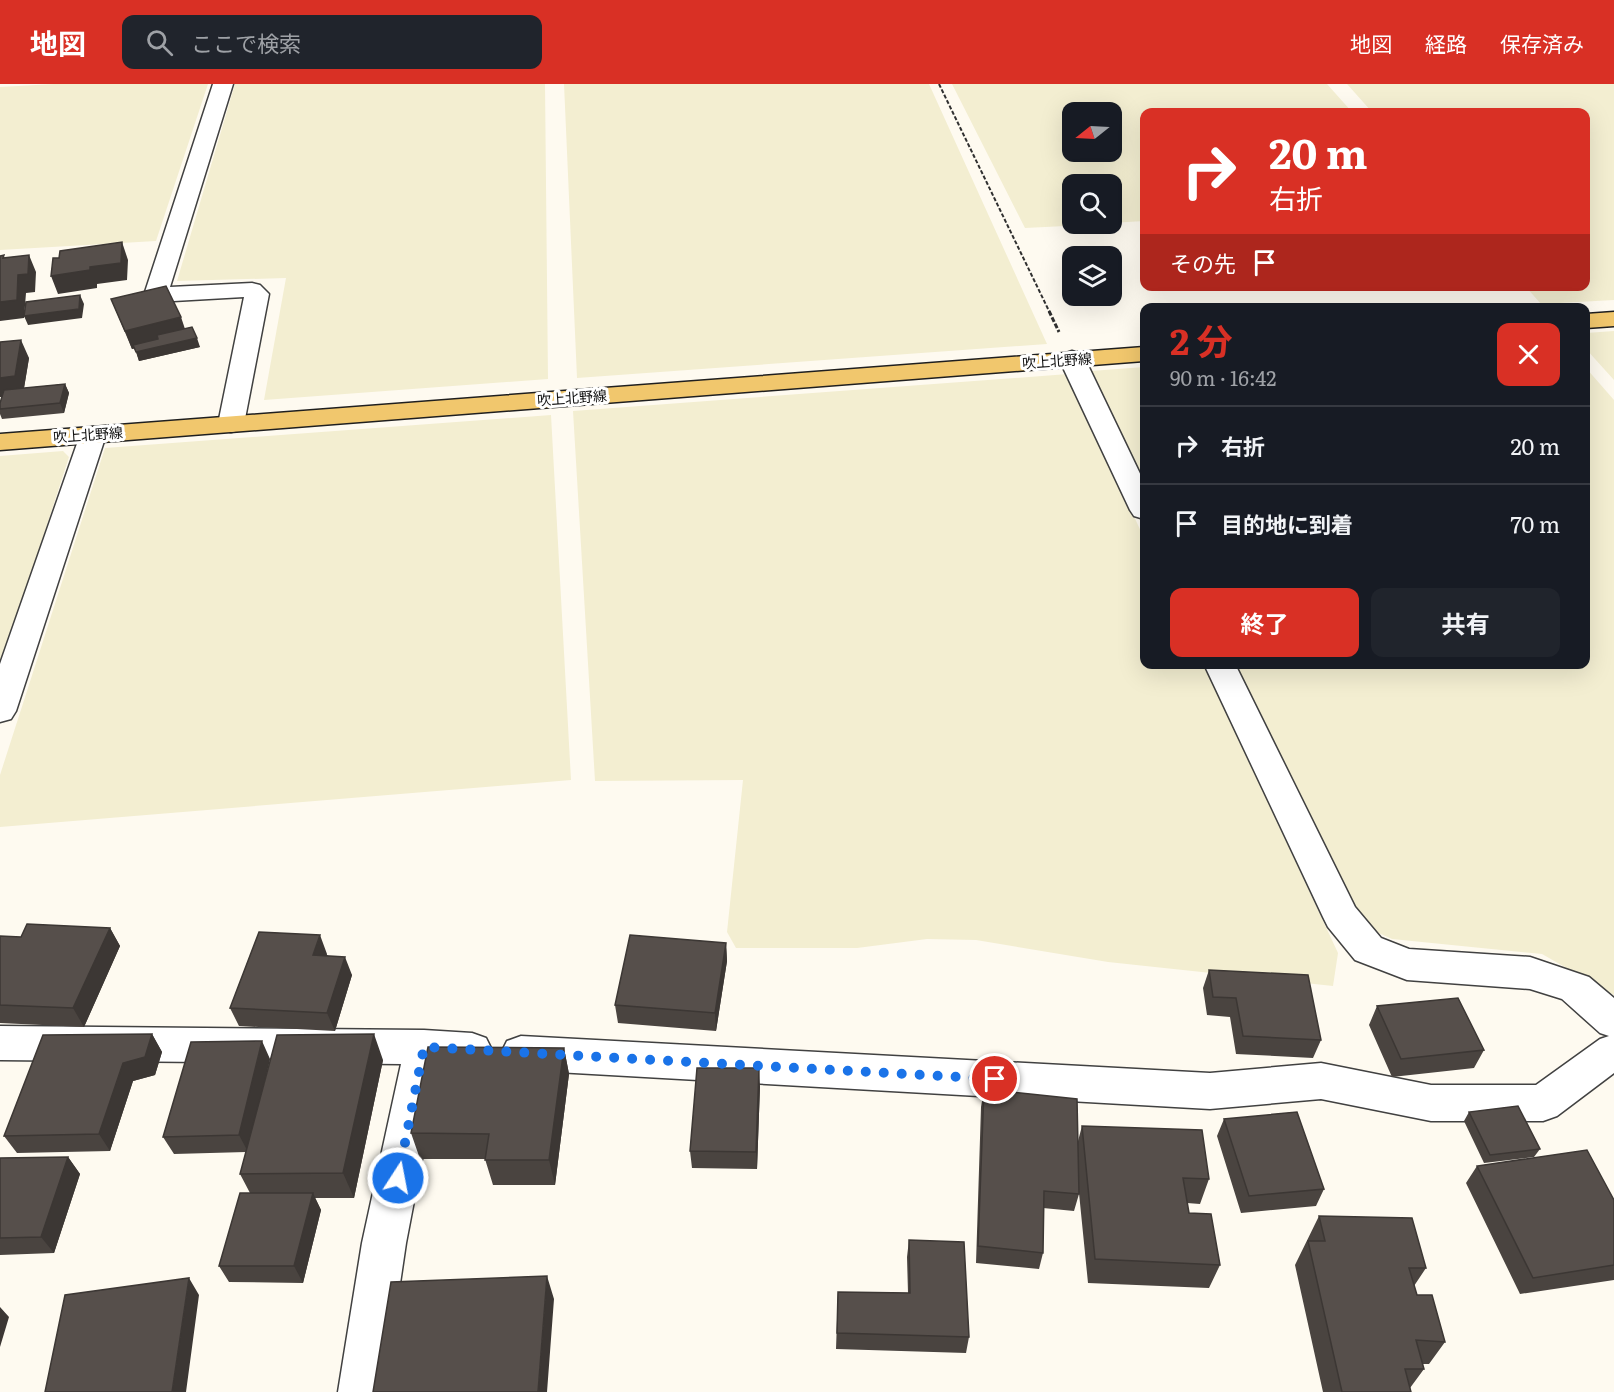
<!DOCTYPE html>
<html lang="ja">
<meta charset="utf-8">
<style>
:root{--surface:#171b24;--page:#20242c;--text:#f1f3f6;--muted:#9ea1a6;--line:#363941;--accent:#d93025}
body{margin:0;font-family:Literata,"Noto Sans JP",serif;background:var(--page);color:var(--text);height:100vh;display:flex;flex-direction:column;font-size:22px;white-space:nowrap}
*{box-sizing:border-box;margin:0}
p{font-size:20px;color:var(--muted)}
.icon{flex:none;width:33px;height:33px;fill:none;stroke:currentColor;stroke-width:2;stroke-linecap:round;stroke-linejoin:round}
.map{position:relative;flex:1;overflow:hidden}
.panel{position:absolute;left:1140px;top:219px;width:450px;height:366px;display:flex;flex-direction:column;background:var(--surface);border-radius:12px;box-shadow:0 6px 24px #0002}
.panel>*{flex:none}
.guide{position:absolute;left:1140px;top:24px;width:450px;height:183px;border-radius:12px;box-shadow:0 6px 24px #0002;background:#d93025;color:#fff;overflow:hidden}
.needle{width:39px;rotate:252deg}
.buttons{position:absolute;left:1062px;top:18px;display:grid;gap:12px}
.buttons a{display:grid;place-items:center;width:60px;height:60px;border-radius:12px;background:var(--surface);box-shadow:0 6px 24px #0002;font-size:30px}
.pin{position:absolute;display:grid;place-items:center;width:51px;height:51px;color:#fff;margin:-26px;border:3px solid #fff;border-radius:50%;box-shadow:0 2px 6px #0007}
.me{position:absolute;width:66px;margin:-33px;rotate:11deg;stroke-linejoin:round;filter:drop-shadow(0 0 4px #0008)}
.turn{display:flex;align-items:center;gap:21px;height:126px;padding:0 30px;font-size:27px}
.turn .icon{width:78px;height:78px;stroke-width:2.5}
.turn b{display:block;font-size:42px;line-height:51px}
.then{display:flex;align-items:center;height:57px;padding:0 30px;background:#0003;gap:12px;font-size:22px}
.round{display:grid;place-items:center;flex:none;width:63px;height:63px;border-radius:12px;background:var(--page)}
.head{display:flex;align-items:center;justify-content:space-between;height:102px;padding:0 30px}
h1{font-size:36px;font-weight:700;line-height:45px;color:var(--accent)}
.primary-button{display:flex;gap:12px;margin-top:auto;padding:12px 30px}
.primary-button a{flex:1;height:69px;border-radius:12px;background:var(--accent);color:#fff;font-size:24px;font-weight:700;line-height:69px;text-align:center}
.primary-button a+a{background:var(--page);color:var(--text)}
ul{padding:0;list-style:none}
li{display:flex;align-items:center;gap:18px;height:78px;padding:0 30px;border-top:2px solid var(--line)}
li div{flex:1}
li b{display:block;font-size:22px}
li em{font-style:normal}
header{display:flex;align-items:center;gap:36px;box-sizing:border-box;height:84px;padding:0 30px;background:var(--accent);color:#fff}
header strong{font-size:28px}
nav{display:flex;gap:33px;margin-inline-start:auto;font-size:21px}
.search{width:420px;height:54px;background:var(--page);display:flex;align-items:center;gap:15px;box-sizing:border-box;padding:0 21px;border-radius:12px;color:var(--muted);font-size:22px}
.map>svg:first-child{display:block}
.farmland{fill:#f3eed1;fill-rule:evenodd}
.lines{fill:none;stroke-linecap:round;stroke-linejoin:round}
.minor-casing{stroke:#414141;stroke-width:3}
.major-casing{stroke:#1f1f1f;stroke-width:3}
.path-far1{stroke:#303030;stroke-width:2;stroke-dasharray:4 2;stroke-linecap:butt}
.path{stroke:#303030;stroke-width:3;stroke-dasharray:5 2;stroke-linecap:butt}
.minor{fill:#fff;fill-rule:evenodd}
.major{fill:#f1c76d;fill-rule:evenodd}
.wall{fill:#4a4440}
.shaded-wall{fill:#3c3734}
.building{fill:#564f4b;stroke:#3c3734;stroke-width:1.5}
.route{stroke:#1a73e8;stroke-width:10;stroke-dasharray:0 18}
.labels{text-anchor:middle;stroke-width:6;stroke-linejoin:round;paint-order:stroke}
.far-street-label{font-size:14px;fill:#0e0e0e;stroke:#fff}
</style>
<header>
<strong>地図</strong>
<div class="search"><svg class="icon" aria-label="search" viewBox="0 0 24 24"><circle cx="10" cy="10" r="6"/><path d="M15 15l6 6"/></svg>ここで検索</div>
<nav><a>地図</a><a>経路</a><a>保存済み</a></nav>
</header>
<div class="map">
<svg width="1614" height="1308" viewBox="0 0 1614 1308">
<rect width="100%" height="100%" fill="#fefaf0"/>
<path class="farmland" d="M54,0H208L156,157L0,166V3Z
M235,0H545L548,295L264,316L286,194L177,197Z
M564,0H929L1047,260L577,294Z
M952,0H1327L1352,28H1144V137L1112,139V100H1072V140H1106L1025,144ZM1072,28H1112V68H1072Z
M1347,0H1614V216L1541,220L1526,203L1586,202V28H1372Z
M1614,247V296L1586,265V249Z
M1144,283V398L1091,287Z
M1586,284L1614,316V911L1542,870L1392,855L1372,846L1351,825L1233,581L1586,580Z
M1068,290L1144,454V580L1204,581L1338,869L1333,902L1108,878L976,856L927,855L857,864H736L727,848L743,696L595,697L573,327Z
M551,331L571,696L0,743V691L105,364Z
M63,367L69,373L0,586V372Z"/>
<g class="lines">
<defs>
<path id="minor" d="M213,0H233L170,203L252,199L260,201L269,210L244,340L240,346L231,348L222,346L218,340L244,213L156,218L148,216L144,211Z
M1072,267L1081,270L1085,275L1144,398V435L1134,432L1130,426L1059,275L1063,270Z
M93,343L102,345L106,351L16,627L11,635L0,638V580L80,351L84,345Z
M1204,580H1235L1355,823L1381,854L1409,865L1530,873L1589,893L1614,914V989L1557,1032L1543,1037H1431L1321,1015L1210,1025L521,986L507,981L501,969L507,957L521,952L1210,989L1321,979L1431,1001H1536L1600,955L1609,952L1600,949L1562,915L1530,905L1407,896L1355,876L1328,843L1323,833Z
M0,942L424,946L472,949L486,954L492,966L486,978L472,983L440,981L406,1159L384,1308H338L362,1159L401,980L0,976Z"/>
<path id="major" d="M1614,228V242L1586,244V230Z
M1144,263V277L0,366V350Z"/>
</defs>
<use href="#minor" class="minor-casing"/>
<use href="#major" class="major-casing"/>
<path class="path-far1" d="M939,0L1050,229"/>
<path class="path" d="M1049,227L1059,248"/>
<use href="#minor" class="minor"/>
<use href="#major" class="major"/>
</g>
<path class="wall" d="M111,215L185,245L200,263L139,277L135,264L132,265Z
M0,258L29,274L24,304L65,300L69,309L64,329L2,335L0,330V319L2,313H0Z
M110,844L120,862L84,943L0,939V852L21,853Z
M726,859L727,877L716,947L618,939L615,921Z
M327,870V871L352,891L335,947L239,942L230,924Z
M1209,886L1321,956L1313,974L1236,970L1230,933L1207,931L1203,904Z
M1377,922L1484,966L1474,984L1392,993L1369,941Z
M152,950L162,968L155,991L133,997L110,1067L17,1069L4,1052Z
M564,964L569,990L555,1101H493L485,1075H420L411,1049Z
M270,975L263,1004L383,976L354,1114H315L321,1126L303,1199L229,1198L219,1182L250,1109L240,1090L246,1068L174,1070L163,1053Z
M760,1002L757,1085L692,1084L690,1067Z
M984,1005L1078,1057L1082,1042L1209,1095L1200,1120L1187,1119L1189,1129L1220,1181L1209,1204L1088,1199L1078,1099L1079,1110L1074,1127L1043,1124V1169L1039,1185L976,1179L981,1023Z
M1469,1028L1540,1065L1534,1073L1484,1079L1464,1037Z
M1224,1035L1324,1105L1316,1122L1241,1129L1217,1052Z
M68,1073L80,1090L54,1169L0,1171V1074Z
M1477,1082L1614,1116V1196L1520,1210L1466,1099Z
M1319,1132L1426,1184L1414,1202L1417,1211L1445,1258L1429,1280H1422L1424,1285L1410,1304L1411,1308H1323L1295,1181Z
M909,1156L969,1253L966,1269L836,1265L838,1208L908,1209L907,1173Z"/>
<path class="shaded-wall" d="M122,158L128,176L127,196L97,200V204L58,210L51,192L90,183Z
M29,171L36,188L35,208L26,209L24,234L0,237V218Z
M80,211L84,220L82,234L28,241L24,232Z
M181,233L187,251L132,265L125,247Z
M197,254L200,263L139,277L136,268Z
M21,256L29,274L23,310L0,313V294Z
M65,300L69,309L64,329L60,319Z
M110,844L120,862L84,943L73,924Z
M320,851L327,870L320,889L313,871Z
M726,859L727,877L716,947L715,929Z
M345,873L352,891L335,947L327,929Z
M152,950L162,968L155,991L133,997L110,1067L99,1050L123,979Z
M374,950L383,976L354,1114L343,1089Z
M262,957L270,975L248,1068L239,1051Z
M564,964L569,990L555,1101L549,1076Z
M759,984L760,1002L757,1085L756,1068Z
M68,1073L80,1090L54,1169L41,1153Z
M313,1109L321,1126L303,1199L294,1182Z
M547,1192L554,1215L547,1308H538Z
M189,1194L199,1211L186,1308H172Z
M0,1223L9,1233L0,1263Z"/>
<path class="building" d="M122,158L121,179L90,183V186L51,192L53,174H59L60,167Z
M4,171L3,174L29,171L28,190L18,191L17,216L0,218V172Z
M166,202L181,233L125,247L111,215Z
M80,211L79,225L24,232L26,218Z
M192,243L197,254L136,268L133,261L158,255L157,251Z
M21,256L15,292L0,294V258Z
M65,300L60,319L0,325V319L4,306Z
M27,840L110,844L73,924L0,921V852L21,853Z
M259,848L320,851L313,871L345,873L327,929L230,924Z
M630,851L726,859L715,929L615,921Z
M1209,886L1308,891L1321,956L1243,952L1236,914L1213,913Z
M1458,914L1484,966L1401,975L1377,922Z
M152,950L145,973L123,979L99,1050L4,1052L43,951Z
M374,950L343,1089L240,1090L277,951Z
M262,957L239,1051L163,1053L191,958Z
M428,963L564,964L549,1076H485L489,1050L411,1049Z
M697,984H759L756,1068L690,1067Z
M984,1005L1077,1015L1079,1110L1044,1107L1043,1169L978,1162Z
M1518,1022L1540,1065L1490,1071L1469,1028Z
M1297,1028L1324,1105L1249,1112L1224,1035Z
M1082,1042L1202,1046L1209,1095L1183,1094L1189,1129L1211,1130L1220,1181L1095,1175Z
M1587,1066L1614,1116V1181L1533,1194L1477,1082Z
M68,1073L41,1153L0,1154V1074Z
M240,1109H313L294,1182H219Z
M1319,1132L1412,1134L1426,1184H1409L1417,1211H1432L1445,1258L1416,1256L1424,1285H1405L1411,1308H1342L1308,1157H1325Z
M909,1156L964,1158L969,1253L837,1249L838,1208L910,1209Z
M547,1192L538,1308H373L391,1198Z
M189,1194L172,1308H45L65,1211Z"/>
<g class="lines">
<path class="route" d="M398,1094L424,963L995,995"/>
</g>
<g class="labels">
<g class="far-street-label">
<text transform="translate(1057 277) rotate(-4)" y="5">吹上北野線</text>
<text transform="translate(572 314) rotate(-4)" y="5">吹上北野線</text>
<text transform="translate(88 351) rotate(-4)" y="5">吹上北野線</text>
</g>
</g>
</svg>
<div class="buttons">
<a><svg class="needle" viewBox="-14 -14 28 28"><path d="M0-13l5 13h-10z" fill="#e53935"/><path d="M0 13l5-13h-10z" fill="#9ea1a6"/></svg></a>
<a><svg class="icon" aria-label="search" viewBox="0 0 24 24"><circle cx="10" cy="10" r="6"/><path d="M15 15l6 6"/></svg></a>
<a><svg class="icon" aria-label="layers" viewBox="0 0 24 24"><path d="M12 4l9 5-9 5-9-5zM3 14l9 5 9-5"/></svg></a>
</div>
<div class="pin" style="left:995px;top:995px;background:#d93025"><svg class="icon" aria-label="arrive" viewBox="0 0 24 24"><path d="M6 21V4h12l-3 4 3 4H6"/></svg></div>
<svg class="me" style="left:398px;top:1094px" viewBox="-20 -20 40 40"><circle r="17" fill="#1a73e8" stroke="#fff" stroke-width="3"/><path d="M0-11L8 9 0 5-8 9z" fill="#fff"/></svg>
<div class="guide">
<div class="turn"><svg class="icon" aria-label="right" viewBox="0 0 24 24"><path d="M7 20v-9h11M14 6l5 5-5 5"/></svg><div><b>20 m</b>右折</div></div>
<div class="then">その先<svg class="icon" aria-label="arrive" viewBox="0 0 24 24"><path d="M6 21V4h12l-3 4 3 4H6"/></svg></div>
</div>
<section class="panel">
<div class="head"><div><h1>2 分</h1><p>90 m · 16:42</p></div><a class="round" style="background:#d93025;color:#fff"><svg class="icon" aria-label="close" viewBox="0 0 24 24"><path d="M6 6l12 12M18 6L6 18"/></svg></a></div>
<ul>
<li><svg class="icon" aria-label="right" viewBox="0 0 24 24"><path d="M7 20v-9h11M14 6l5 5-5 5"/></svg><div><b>右折</b></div><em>20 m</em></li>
<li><svg class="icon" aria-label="arrive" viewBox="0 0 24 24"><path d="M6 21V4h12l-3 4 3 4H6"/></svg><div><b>目的地に到着</b></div><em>70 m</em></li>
</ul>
<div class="primary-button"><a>終了</a><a>共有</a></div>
</section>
</div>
